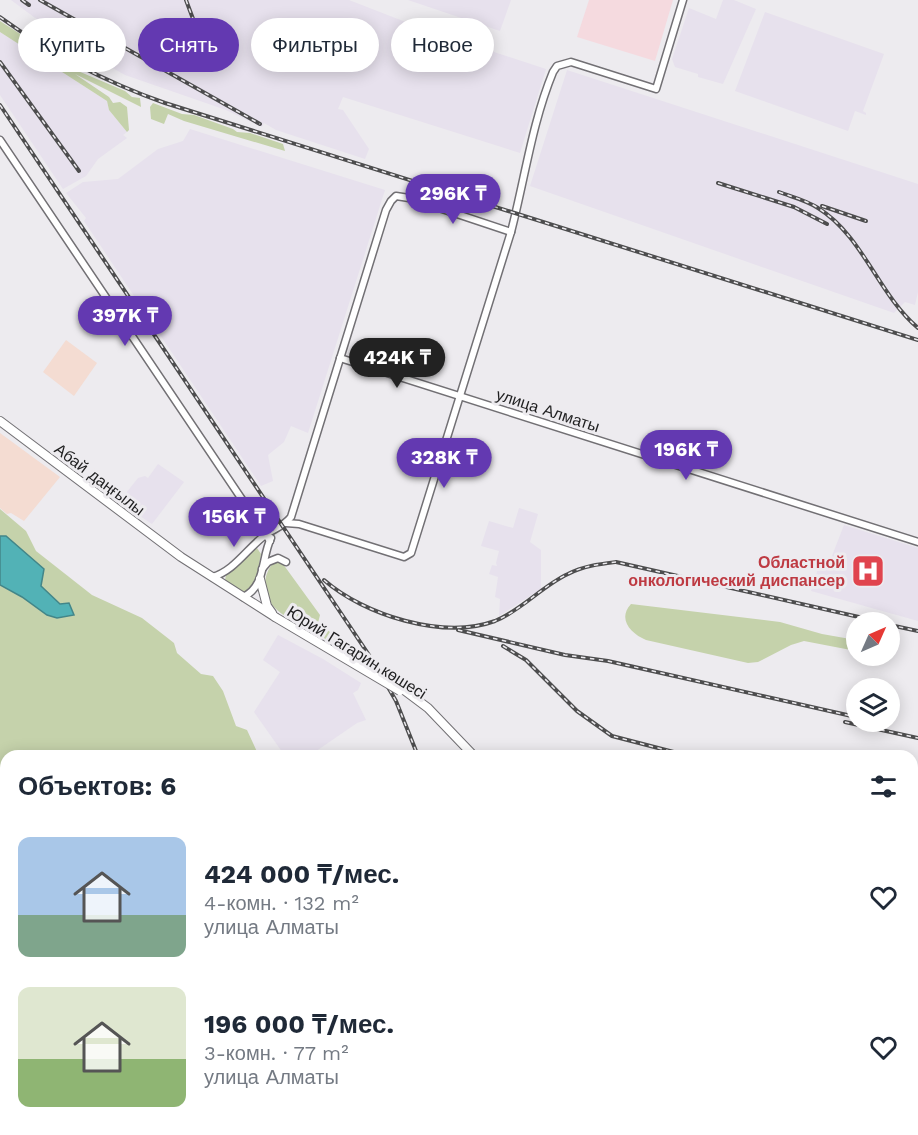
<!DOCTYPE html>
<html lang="ru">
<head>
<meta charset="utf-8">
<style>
	:root { --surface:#fff; --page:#f6f6f7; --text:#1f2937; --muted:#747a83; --accent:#6339b1 }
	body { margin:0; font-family:"Work Sans",sans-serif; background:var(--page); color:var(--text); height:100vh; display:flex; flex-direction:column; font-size:22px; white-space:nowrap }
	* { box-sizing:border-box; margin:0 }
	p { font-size:20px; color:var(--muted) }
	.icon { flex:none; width:33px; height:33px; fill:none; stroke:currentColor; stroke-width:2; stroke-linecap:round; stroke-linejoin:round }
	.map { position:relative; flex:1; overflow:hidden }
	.drawer { position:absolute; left:0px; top:750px; width:918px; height:386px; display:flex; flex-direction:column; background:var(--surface); border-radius:18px 18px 0 0; box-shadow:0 3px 15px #0003 }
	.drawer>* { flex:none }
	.banner { position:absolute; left:18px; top:18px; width:600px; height:54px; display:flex; gap:12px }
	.needle { width:39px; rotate:45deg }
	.buttons { position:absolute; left:846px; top:612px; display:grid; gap:12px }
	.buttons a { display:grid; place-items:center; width:54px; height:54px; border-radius:50%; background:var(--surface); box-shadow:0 3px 15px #0003; font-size:30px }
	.price { position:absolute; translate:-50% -51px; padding:0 14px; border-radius:21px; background:var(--accent); color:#fff; font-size:20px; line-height:39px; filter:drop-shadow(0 2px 3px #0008) }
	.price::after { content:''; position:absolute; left:50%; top:36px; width:18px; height:14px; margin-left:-9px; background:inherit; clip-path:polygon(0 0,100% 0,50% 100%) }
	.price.current { background:#222; color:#fff }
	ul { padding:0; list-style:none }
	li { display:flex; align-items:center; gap:18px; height:150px; padding:0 18px }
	li span { display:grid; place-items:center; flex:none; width:168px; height:120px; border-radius:12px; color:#555 }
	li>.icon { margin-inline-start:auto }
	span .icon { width:72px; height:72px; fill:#fffc; stroke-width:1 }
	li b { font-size:26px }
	h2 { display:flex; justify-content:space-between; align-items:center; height:72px; padding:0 18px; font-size:26px }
	.pill { padding:0 21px; border-radius:27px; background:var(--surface); box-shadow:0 3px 15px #0003; font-size:21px; line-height:54px }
	.pill.current { background:var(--accent); color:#fff }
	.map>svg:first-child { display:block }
</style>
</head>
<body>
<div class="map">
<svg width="918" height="1135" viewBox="0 0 918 1135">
	<rect width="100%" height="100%" fill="#edebef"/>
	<polygon fill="#f5dadf" points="589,0 673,0 655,61 577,37"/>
	<g fill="#e7e1ed">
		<polygon points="11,0 349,0 421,28 546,69 520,153 343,97 338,109 343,110 369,149 365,159 276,130 264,123 262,127 226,110 125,75 70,44"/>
		<polygon points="408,0 511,0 500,31"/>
		<polygon points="723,0 734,0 756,9 723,84 698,77 698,74 675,67 672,59 689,8 716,19"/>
		<polygon points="765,12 884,54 863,111 866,113 866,115 855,111 848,131 735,91"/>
		<polygon points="0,32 107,101 109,110 127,132 123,135 127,138 98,159 86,176 63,189 0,95"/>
		<polygon points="567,70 918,184 918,292 915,305 905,302 894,313 530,186"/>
		<polygon points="190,129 385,190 308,433 291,426 284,442 268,455 273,481 261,486 84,221 86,218 66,193 83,182 118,179 158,149 183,141"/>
		<polygon points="158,464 184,482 152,524 119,502 138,478 145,476 148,478"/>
		<polygon points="519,508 538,514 530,542 541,550 541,589 499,616 500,599 495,597 498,577 489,574 492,565 497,566 496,563 499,551 481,546 489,521 513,528"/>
		<polygon points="844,525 918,548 918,621 811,591 821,559 830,561"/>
		<polygon points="278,635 323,659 361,683 358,690 353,693 366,720 357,723 309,756 285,756 254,712 280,672 263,660"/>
		<polygon points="912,1100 918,1104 918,1135 768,1135 768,1130 912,1130"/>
		<polygon points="268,1130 414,1130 414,1135 262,1135"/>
		<polygon points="524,1130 690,1130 700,1135 523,1135"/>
	</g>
	<g fill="#f4dcd2">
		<polygon points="66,340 97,363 74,396 43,372"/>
		<polygon points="0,433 60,477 24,521 11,513 7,514 0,508"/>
	</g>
	<g fill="#c5d2ab">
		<polygon points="0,21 78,71 125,91 132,97 140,98 141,107 75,74 109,97 113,103 120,102 127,107 129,130 127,132 109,110 107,101 0,32"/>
		<polygon points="153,103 182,114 194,115 233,129 237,132 250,133 283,144 285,151 184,121 168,114 164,124 151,119 150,107"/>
		<polygon points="0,509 26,531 36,551 92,595 142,618 174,643 177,653 201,674 213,676 223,691 236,726 247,730 259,756 6,756 6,1130 52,1130 51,1135 0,1135 0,585 22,597 47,615 60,605 40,586 6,536 0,536"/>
		<path d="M257,548l4,6c-3,12 -4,47 -25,35 -5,-3 -8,-4 -11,-9l1,-5z"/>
		<path d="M275,561l8,3 37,51 -2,8c14,12 41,26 49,40 -19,-11 -38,-22 -57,-33 -12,-7 -27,-13 -36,-23 -12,-14 -12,-33 1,-46z"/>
		<path d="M631,604l149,18 42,12 34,6v11l-52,-10 -13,4 -33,17 -10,1 -102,-23c-15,-6 -29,-21 -15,-36z"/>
		<polygon points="53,1130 251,1130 246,1135 52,1135"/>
	</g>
	<polygon fill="#52b2b6" stroke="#438689" stroke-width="1.5" points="0,536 6,536 44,569 41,586 60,604 69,603 74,615 57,618 47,615 22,597 0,585"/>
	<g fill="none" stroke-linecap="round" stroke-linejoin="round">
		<g stroke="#727074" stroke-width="9">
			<g id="minor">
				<polyline points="0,140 270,541"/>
				<polyline points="340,358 918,542"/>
				<path d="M286,523l13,1 105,33 7,-4 100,-321c14,-54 21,-109 42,-160l4,-6 14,-4 85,27 27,-89"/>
				<polyline points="262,569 268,562 278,558 286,562"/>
				<path d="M212,577c21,-5 35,-28 52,-41 9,-7 19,-9 27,-19l95,-307 5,-9 5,-5 13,2 102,34"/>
				<path d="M243,597c23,-10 18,-39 28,-59"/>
				<polyline points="764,1135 765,1130"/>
			</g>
		</g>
		<g stroke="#727074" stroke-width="10">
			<g id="major">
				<polyline points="0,421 181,557 275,617"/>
				<polyline points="260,579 267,606 272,613"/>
				<polyline points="396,684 428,708 474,756"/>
				<polyline points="912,1029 918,1031"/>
				<polyline points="912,1035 918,1037"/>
			</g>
		</g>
		<use href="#minor" stroke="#fff" stroke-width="6"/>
		<use href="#major" stroke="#fff" stroke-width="8"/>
		<g stroke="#4d4d4e" stroke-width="4">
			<g id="rail">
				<polyline points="22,0 29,5"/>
				<polyline points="40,0 260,124"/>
				<polyline points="186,0 205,51"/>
				<path d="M0,17c51,37 106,65 165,86l753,237"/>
				<polyline points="0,62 79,171"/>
				<polyline points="0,105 373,661 396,701 418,756"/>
				<polyline points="718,183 794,207 827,224"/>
				<path d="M779,192c13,5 27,8 39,16 45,28 60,86 100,120"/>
				<polyline points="822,206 866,221"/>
				<path d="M324,580c40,35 119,60 171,41 27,-11 47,-35 73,-47 15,-8 32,-10 48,-12l265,60"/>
				<polyline points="890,625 918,631"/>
				<polyline points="458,630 565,655 608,661 856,717"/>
				<polyline points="503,646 526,660 577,711 612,736 689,756"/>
				<polyline points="845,722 918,738"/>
				<polyline points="912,804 918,805"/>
				<polyline points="912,1095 918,1099"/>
				<polyline points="912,1123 918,1127"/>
				<polyline points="718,1130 721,1135"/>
				<polyline points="420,1135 420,1130"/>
				<polyline points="651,1135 651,1130"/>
			</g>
		</g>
		<use href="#rail" stroke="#edebef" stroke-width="1.5" stroke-dasharray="4.5" stroke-linecap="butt"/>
		<g stroke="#727074" stroke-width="10" stroke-linecap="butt">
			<polyline id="major-bridge" points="275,617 400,691"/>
		</g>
		<use href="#major-bridge" stroke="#fff" stroke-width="8"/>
	</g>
	<defs>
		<g id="hospital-square" transform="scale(1.725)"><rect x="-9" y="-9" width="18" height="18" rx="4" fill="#e0444e" stroke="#edebef"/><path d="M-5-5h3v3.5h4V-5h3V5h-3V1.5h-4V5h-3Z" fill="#fff"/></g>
	</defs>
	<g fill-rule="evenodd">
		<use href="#hospital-square" x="868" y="571"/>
	</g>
	<g text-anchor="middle" stroke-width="6" stroke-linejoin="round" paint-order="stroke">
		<g font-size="16" fill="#1f1f20" stroke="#edebef">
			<text transform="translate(548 410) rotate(18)" y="6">улица Алматы</text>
			<text transform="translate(100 479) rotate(37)" y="6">Абай даңғылы</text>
			<text transform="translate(357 652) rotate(32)" y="6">Юрий Гагарин көшесі</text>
		</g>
		<g font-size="16" font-weight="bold" fill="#be3a42" stroke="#edebef" text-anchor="end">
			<text x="845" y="568">Областной<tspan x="845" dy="18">онкологический диспансер</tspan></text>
		</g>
	</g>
</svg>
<div class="buttons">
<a><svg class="needle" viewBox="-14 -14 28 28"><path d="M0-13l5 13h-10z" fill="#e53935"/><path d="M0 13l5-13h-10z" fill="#747a83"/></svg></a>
<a><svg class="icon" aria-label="layers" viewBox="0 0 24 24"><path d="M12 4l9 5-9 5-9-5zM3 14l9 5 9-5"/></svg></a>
</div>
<b class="price" style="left:453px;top:225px">296K ₸</b>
<b class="price" style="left:125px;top:347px">397K ₸</b>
<b class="price current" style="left:397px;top:389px">424K ₸</b>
<b class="price" style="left:686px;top:481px">196K ₸</b>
<b class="price" style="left:444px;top:489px">328K ₸</b>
<b class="price" style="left:234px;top:548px">156K ₸</b>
<div class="banner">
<a class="pill">Купить</a>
<a class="pill current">Снять</a>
<a class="pill">Фильтры</a>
<a class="pill">Новое</a>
</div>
<section class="drawer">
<h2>Объектов: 6<svg class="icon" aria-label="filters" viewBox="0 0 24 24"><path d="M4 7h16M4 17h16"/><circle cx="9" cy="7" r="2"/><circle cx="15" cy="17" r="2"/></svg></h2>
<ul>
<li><span style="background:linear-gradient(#a9c7e8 65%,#7fa58c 0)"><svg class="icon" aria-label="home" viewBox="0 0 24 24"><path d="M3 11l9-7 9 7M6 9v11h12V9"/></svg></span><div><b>424 000 ₸/мес.</b><p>4-комн. · 132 m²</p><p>улица Алматы</p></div><svg class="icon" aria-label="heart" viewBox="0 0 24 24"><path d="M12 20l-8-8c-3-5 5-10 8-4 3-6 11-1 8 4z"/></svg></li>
<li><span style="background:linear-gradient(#dfe7d0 60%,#8fb573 0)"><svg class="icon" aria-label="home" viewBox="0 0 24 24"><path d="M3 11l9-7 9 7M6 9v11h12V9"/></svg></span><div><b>196 000 ₸/мес.</b><p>3-комн. · 77 m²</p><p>улица Алматы</p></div><svg class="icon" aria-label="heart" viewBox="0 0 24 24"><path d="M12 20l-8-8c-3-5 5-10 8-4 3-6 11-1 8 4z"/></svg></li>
</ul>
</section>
</div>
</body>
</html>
